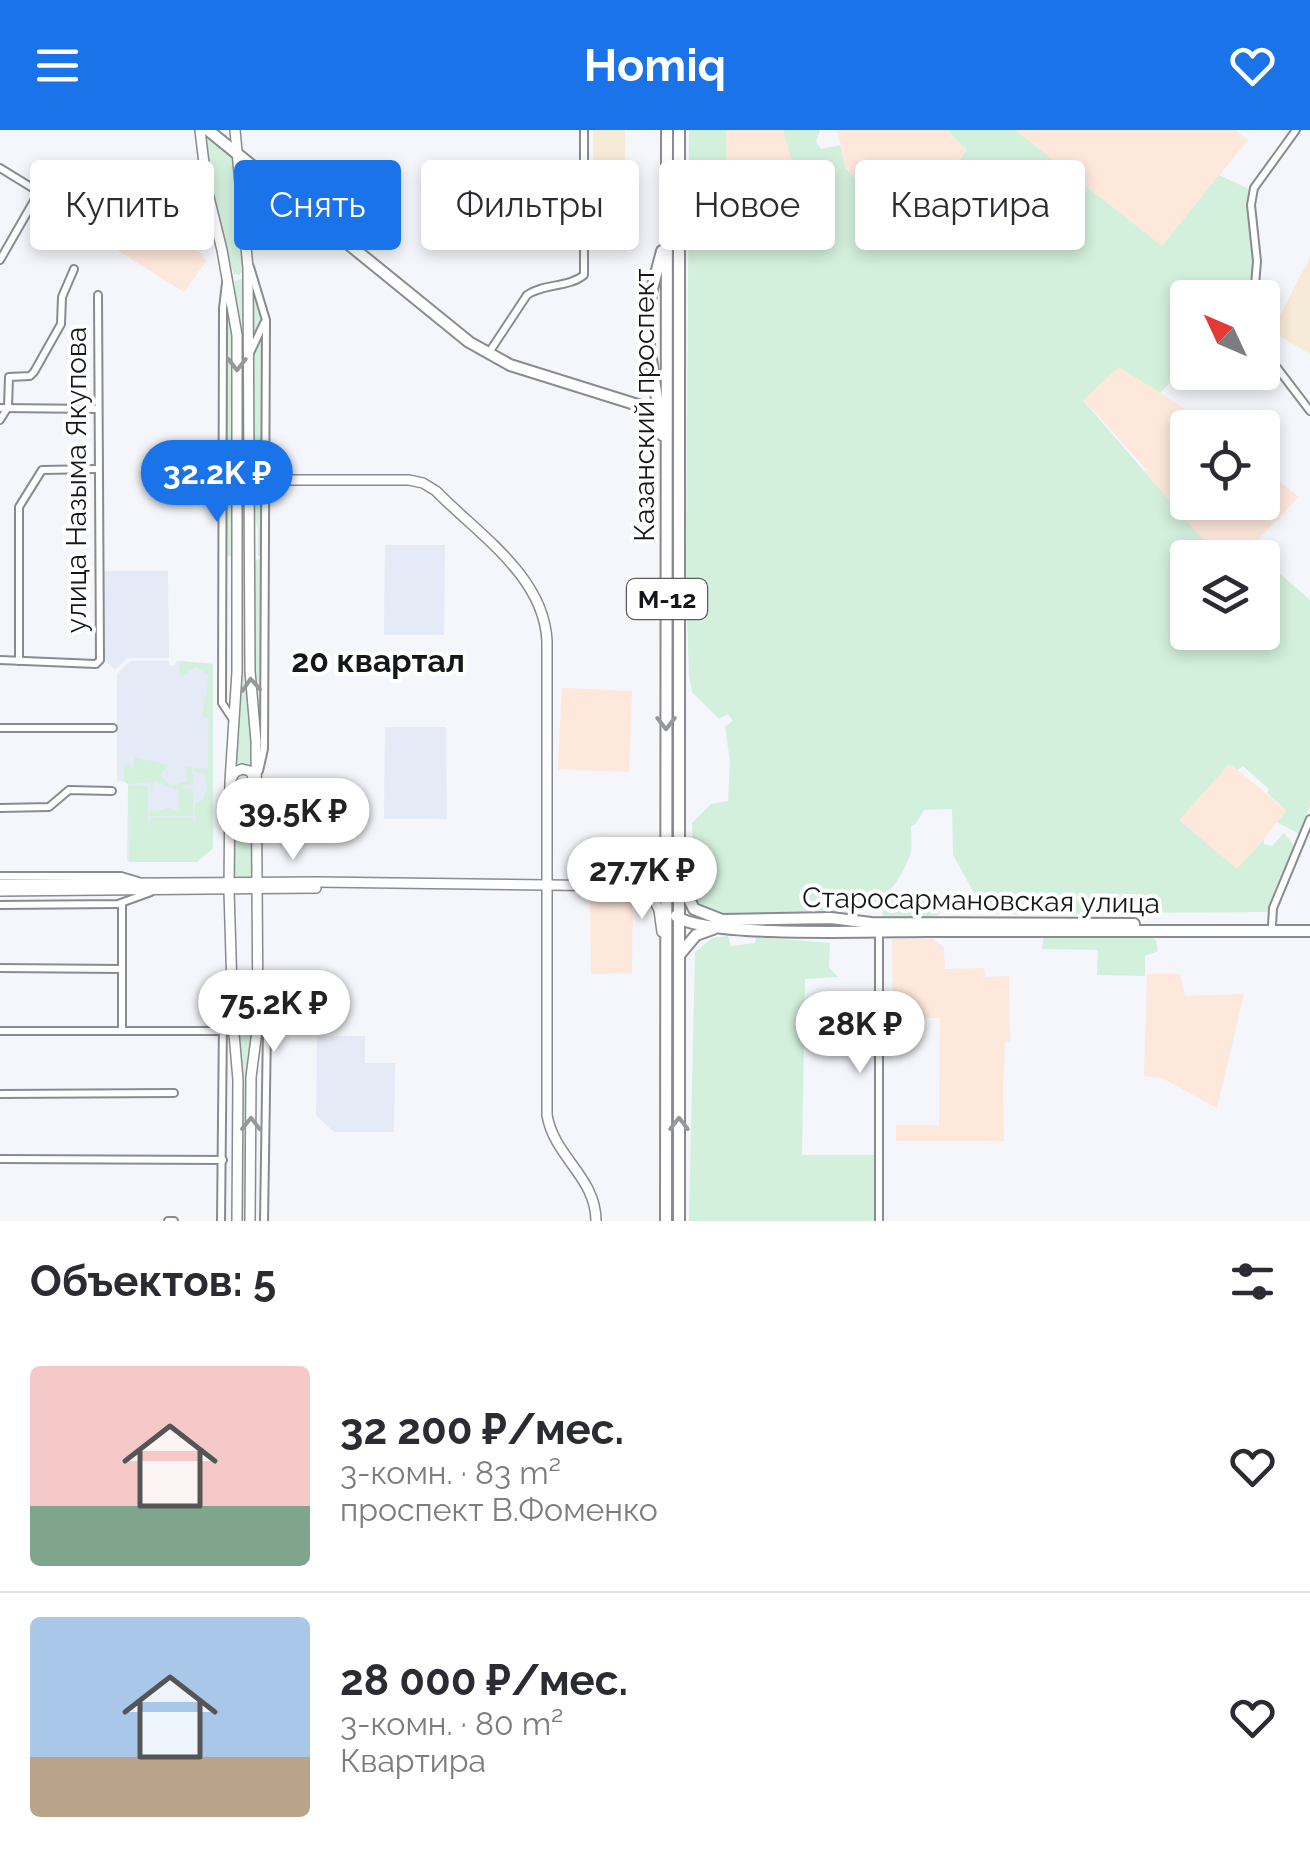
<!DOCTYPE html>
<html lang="ru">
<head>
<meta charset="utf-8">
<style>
	:root { --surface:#fff; --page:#f2f2f3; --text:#2b2b33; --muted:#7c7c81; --line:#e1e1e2; --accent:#1a73e8 }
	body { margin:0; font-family:Raleway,sans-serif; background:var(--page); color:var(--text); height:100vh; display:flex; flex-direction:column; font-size:38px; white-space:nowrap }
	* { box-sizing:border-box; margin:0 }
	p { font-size:32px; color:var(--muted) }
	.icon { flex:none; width:55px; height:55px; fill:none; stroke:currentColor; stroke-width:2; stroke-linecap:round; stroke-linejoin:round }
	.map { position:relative; height:1091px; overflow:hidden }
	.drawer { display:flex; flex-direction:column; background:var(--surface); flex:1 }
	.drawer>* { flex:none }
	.top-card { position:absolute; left:30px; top:30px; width:1250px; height:90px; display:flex; gap:20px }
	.needle { width:65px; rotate:314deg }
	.controls { position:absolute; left:1170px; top:150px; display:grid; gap:20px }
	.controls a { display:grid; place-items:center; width:110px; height:110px; border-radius:10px; background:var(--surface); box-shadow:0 5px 15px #0003; font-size:50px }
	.price { position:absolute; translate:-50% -85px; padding:0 22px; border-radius:35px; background:#fff; color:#222; font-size:32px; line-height:65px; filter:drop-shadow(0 2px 5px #0008) }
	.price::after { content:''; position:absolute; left:50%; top:60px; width:30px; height:22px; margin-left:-15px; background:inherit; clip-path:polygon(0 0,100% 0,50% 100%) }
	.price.selected { background:var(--accent); color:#fff }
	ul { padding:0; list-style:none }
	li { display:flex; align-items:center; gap:30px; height:250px; padding:0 30px }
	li+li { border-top:2px solid var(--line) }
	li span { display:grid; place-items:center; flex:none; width:280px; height:200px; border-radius:10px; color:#555 }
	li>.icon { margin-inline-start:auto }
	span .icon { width:120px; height:120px; fill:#fffc; stroke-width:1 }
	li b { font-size:42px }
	h2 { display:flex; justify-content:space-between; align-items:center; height:120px; padding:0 30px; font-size:42px }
	.chip { padding:0 35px; border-radius:10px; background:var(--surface); box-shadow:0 5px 15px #0003; font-size:35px; line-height:90px }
	.chip.selected { background:var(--accent); color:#fff }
	header { display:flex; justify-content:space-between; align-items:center; height:130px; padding:0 30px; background:var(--accent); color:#fff; font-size:45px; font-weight:700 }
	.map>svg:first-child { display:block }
</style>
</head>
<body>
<header><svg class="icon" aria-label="menu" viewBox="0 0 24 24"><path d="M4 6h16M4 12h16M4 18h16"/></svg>Homiq<svg class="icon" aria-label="heart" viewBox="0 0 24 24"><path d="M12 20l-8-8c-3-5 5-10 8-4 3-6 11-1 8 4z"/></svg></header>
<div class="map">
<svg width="1310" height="1091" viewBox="0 0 1310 1091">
	<rect width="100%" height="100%" fill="#f4f6fb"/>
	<g fill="#fee7db">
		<polygon points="726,0 783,0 810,95 727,98"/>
		<polygon points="837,0 947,0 967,19 906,99 846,38"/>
		<polygon points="1015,0 1235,0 1248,10 1162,116"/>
		<polygon points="125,73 198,120 206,131 184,162 101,110"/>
		<polygon points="1119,236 1212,297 1188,298 1188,372 1262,372 1263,338 1299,367 1241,427 1218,427 1144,344 1147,340 1083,269"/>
		<polygon points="562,558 632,561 629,642 558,639"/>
		<polygon points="1229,633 1287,681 1237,740 1178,690"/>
		<polygon points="590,769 633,769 632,843 591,844"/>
		<polygon points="892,809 933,809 944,818 945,839 984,838 985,847 1009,846 1010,911 1005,912 1003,958 1004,1011 896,1011 896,995 939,995 940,888 893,888"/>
		<polygon points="1147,844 1180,844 1185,866 1244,864 1217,978 1162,948 1144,946"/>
	</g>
	<g fill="#f6ebd6">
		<rect x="593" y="0" width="32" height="55"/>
		<polygon points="1310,127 1310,224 1272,201"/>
	</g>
	<g fill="#e4eaf6">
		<polygon points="385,415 445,415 444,505 384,505"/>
		<polygon points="104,441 168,441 169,528 127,528 115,540 104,529"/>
		<polygon points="130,531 169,531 169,535 174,536 177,531 213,534 213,718 197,732 127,731 128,652 117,651 117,544"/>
		<polygon points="385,597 446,597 447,689 384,689"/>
		<polygon points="317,906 365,906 365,933 395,933 394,1002 334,1002 316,985"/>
	</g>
	<g fill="#d3f0dc">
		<path d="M689,0h37l2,98 82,-3 -27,-95h37l-4,12 5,7 19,-4 6,24 60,59 61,-78 -20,-20h68l147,116 57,-71 32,15 -3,26 6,46 -3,35 -63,1 -1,68 -27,27 -41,-26 -36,33 135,157 -30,1v74h74l1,-73 47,41v206l-11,28 -22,-12 10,-11 -20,-18 2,-4 -26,-23 -5,4 -9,-6 -50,56 58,49 27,-30v5l8,2 12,-13 11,14 -27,65 -275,2 -13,-10 -27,-49 -1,-46 -28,1 -9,15 -4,1c0,10 2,23 -2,32 -10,24 -29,52 -55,55l-139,2 -16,-11 -4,-10 -3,-71 19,-19 17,-3 2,-39 -5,-36 8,-5 -5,-7 -9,5 -27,-27 -3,-16 -3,-85z"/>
		<polygon points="205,3 235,27 245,139 239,145 234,144 231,137 212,56"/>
		<polygon points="246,148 247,555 253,623 251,640 235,640 240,545 241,219 234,151"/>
		<polygon points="252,156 262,195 262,426 258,426 258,399 253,382"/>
		<polygon points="226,167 232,201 234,411 231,426 224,427"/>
		<polygon points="262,429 263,616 261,625 253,534 252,440 256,430"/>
		<polygon points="180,531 213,534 213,718 197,732 129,732 128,656 148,656 148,671 145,672 148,673 148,698 150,688 194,688 195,697 195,673 203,670 207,657 205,644 195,642 194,638 208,639 209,588 202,586 209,546 196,536 182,546 179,541"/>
		<polygon points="135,627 168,635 160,645 171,656 188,651 185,636 192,637 193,654 183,655 184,659 193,659 193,686 149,686 150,679 156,682 170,677 179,682 178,660 154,651 149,672 152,652 128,654 124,651 124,635 128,633 133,641"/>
		<polygon points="242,645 250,650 253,751 234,751 234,650"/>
		<polygon points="627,707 650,717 655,722 653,739 638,750 616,750 617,721 626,720 623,715"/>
		<polygon points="894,767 939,768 940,784 935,788 884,789 882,783"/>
		<polygon points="1145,803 1156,810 1158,821 1145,826 1145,846 1097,845 1098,820 1042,819 1044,805"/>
		<polygon points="728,806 731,816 755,813 756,807 830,813 829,837 838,847 805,849 802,1025 875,1025 874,1091 689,1091 695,822 712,808"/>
		<polygon points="238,878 246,881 254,878 248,1091 241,1091 241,946 236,896"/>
	</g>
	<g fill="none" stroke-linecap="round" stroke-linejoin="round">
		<g stroke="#898b90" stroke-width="10">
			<g id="street">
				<polyline points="0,38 39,62 0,130"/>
				<polyline points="250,137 266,190 264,619 259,641"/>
				<polyline points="226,153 223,178 222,573 234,591"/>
				<polyline points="1254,168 1257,131 1251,75 1254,58 1296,0"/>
				<polyline points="1262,218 1310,281"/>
				<polyline points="250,223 264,193"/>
				<path d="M488,224l39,-59c17,-12 41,-7 57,-20v-145"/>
				<polyline points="0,278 98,279"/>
				<polyline points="0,290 8,277 9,247 30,246 34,242 61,194 62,167 74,139"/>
				<polyline points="0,530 96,534 100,530 98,165"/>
				<polyline points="19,531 19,377 42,340 98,339"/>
				<polyline points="0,598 113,598"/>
				<polyline points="0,678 49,677 69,660 112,661"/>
				<polyline points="0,746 121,746 138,751"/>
				<polyline points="122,774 122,901"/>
				<polyline points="0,775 118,774 151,762"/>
				<polyline points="1272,795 1273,778 1310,689"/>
				<polyline points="0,838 122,839"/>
				<polyline points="261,878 267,898 264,1091"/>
				<polyline points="0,901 223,901"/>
				<polyline points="0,964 174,963"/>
				<polyline points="0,1029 223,1030"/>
				<polyline points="168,1091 174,1091"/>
				<polyline points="221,1091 223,890 230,864"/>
				<polyline points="879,1091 879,802"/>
			</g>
		</g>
		<g stroke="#898b90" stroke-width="12">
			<g id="secondary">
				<polyline points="200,0 207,59 222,120 237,205 237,542 230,652 229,760 233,892 238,950 237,1091"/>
				<polyline points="235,0 248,138 250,541 256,611 258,893 251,947 250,1091"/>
				<polyline points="241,65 253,53 272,52"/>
				<path d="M267,350h142l14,3 13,8c42,43 108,85 111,150v474c7,42 49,62 49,106"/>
				<polyline points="231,649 235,642 242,639 250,641 255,650"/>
				<polyline points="0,754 316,752 626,756 652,766 659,780 662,802"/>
				<polyline points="629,755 653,744 666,720"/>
				<polyline points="0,761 316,758"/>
				<polyline points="233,860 245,876 254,874 257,865"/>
			</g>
		</g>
		<g stroke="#898b90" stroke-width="14">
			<g id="primary">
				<polyline points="208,0 469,212 510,235 641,276 656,292 662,305"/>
				<polyline points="661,296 647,202 651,163 662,121"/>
				<polyline points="683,757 694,779 722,790 831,788 871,793 1134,794"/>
				<path d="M676,786c27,22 206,15 250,15 128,0 256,0 384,0"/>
				<polyline points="680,824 696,805 713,799"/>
				<polyline points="666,1091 667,0"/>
				<polyline points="679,1091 679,0"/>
			</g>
		</g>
		<use href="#street" stroke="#fff" stroke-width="6"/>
		<use href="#secondary" stroke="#fff" stroke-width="9"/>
		<use href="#primary" stroke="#fff" stroke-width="10"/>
	</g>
	<defs><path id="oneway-chevron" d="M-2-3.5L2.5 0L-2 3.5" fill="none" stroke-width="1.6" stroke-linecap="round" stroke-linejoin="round" transform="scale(2.5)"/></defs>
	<g stroke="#969797">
		<use href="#oneway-chevron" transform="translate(237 234) rotate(90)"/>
		<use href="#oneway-chevron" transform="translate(251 555) rotate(-94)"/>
		<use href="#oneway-chevron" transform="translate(666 593) rotate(90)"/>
		<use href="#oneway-chevron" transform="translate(251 994) rotate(-89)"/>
		<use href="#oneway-chevron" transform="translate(679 994) rotate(-90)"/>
	</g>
	<g text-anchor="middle" stroke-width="8" stroke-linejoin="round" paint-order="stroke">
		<rect fill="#fff" stroke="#5c5d5d" stroke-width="2.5" x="627" y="449" width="80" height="40" rx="8"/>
		<g font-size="25" font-weight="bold" fill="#161718">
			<text x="667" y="478">М-12</text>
		</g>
		<g font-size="28" fill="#161718" stroke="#fff">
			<text transform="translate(644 275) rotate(-90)" y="10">Казанский проспект</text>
			<text transform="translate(76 350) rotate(-90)" y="10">улица Назыма Якупова</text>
			<text transform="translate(981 770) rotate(1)" y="10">Старосармановская улица</text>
		</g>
		<g font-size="32" font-weight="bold" fill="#161718" stroke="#fff">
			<text x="378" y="542">20 квартал</text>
		</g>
	</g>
</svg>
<div class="controls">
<a><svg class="needle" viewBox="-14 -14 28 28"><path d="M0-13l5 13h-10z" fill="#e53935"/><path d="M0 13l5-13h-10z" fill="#7c7c81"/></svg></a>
<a><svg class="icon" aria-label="locate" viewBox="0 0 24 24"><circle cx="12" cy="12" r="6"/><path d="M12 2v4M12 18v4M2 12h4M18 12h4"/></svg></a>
<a><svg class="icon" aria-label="layers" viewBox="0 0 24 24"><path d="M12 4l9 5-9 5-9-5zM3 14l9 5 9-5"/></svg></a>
</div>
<b class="price selected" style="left:217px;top:395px">32.2K ₽</b>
<b class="price" style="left:293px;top:733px">39.5K ₽</b>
<b class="price" style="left:642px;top:792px">27.7K ₽</b>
<b class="price" style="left:274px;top:925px">75.2K ₽</b>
<b class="price" style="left:860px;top:946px">28K ₽</b>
<div class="top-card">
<a class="chip">Купить</a>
<a class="chip selected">Снять</a>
<a class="chip">Фильтры</a>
<a class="chip">Новое</a>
<a class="chip">Квартира</a>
</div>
</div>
<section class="drawer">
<h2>Объектов: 5<svg class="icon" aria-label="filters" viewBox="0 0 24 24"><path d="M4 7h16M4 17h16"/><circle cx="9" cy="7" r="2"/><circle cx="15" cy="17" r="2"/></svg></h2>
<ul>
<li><span style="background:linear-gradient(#f6c9c9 70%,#7fa58c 0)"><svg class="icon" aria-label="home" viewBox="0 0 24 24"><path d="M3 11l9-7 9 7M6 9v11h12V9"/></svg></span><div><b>32 200 ₽/мес.</b><p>3-комн. · 83 m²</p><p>проспект В.Фоменко</p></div><svg class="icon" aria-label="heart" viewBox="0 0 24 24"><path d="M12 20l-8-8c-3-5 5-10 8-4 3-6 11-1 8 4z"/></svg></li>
<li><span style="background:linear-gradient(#a9c7e8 70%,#b9a48a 0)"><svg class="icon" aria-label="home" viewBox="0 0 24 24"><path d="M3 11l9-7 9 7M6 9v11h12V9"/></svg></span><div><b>28 000 ₽/мес.</b><p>3-комн. · 80 m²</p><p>Квартира</p></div><svg class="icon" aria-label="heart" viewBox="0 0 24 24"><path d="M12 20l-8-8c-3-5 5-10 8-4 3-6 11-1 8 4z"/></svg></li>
</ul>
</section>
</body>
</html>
